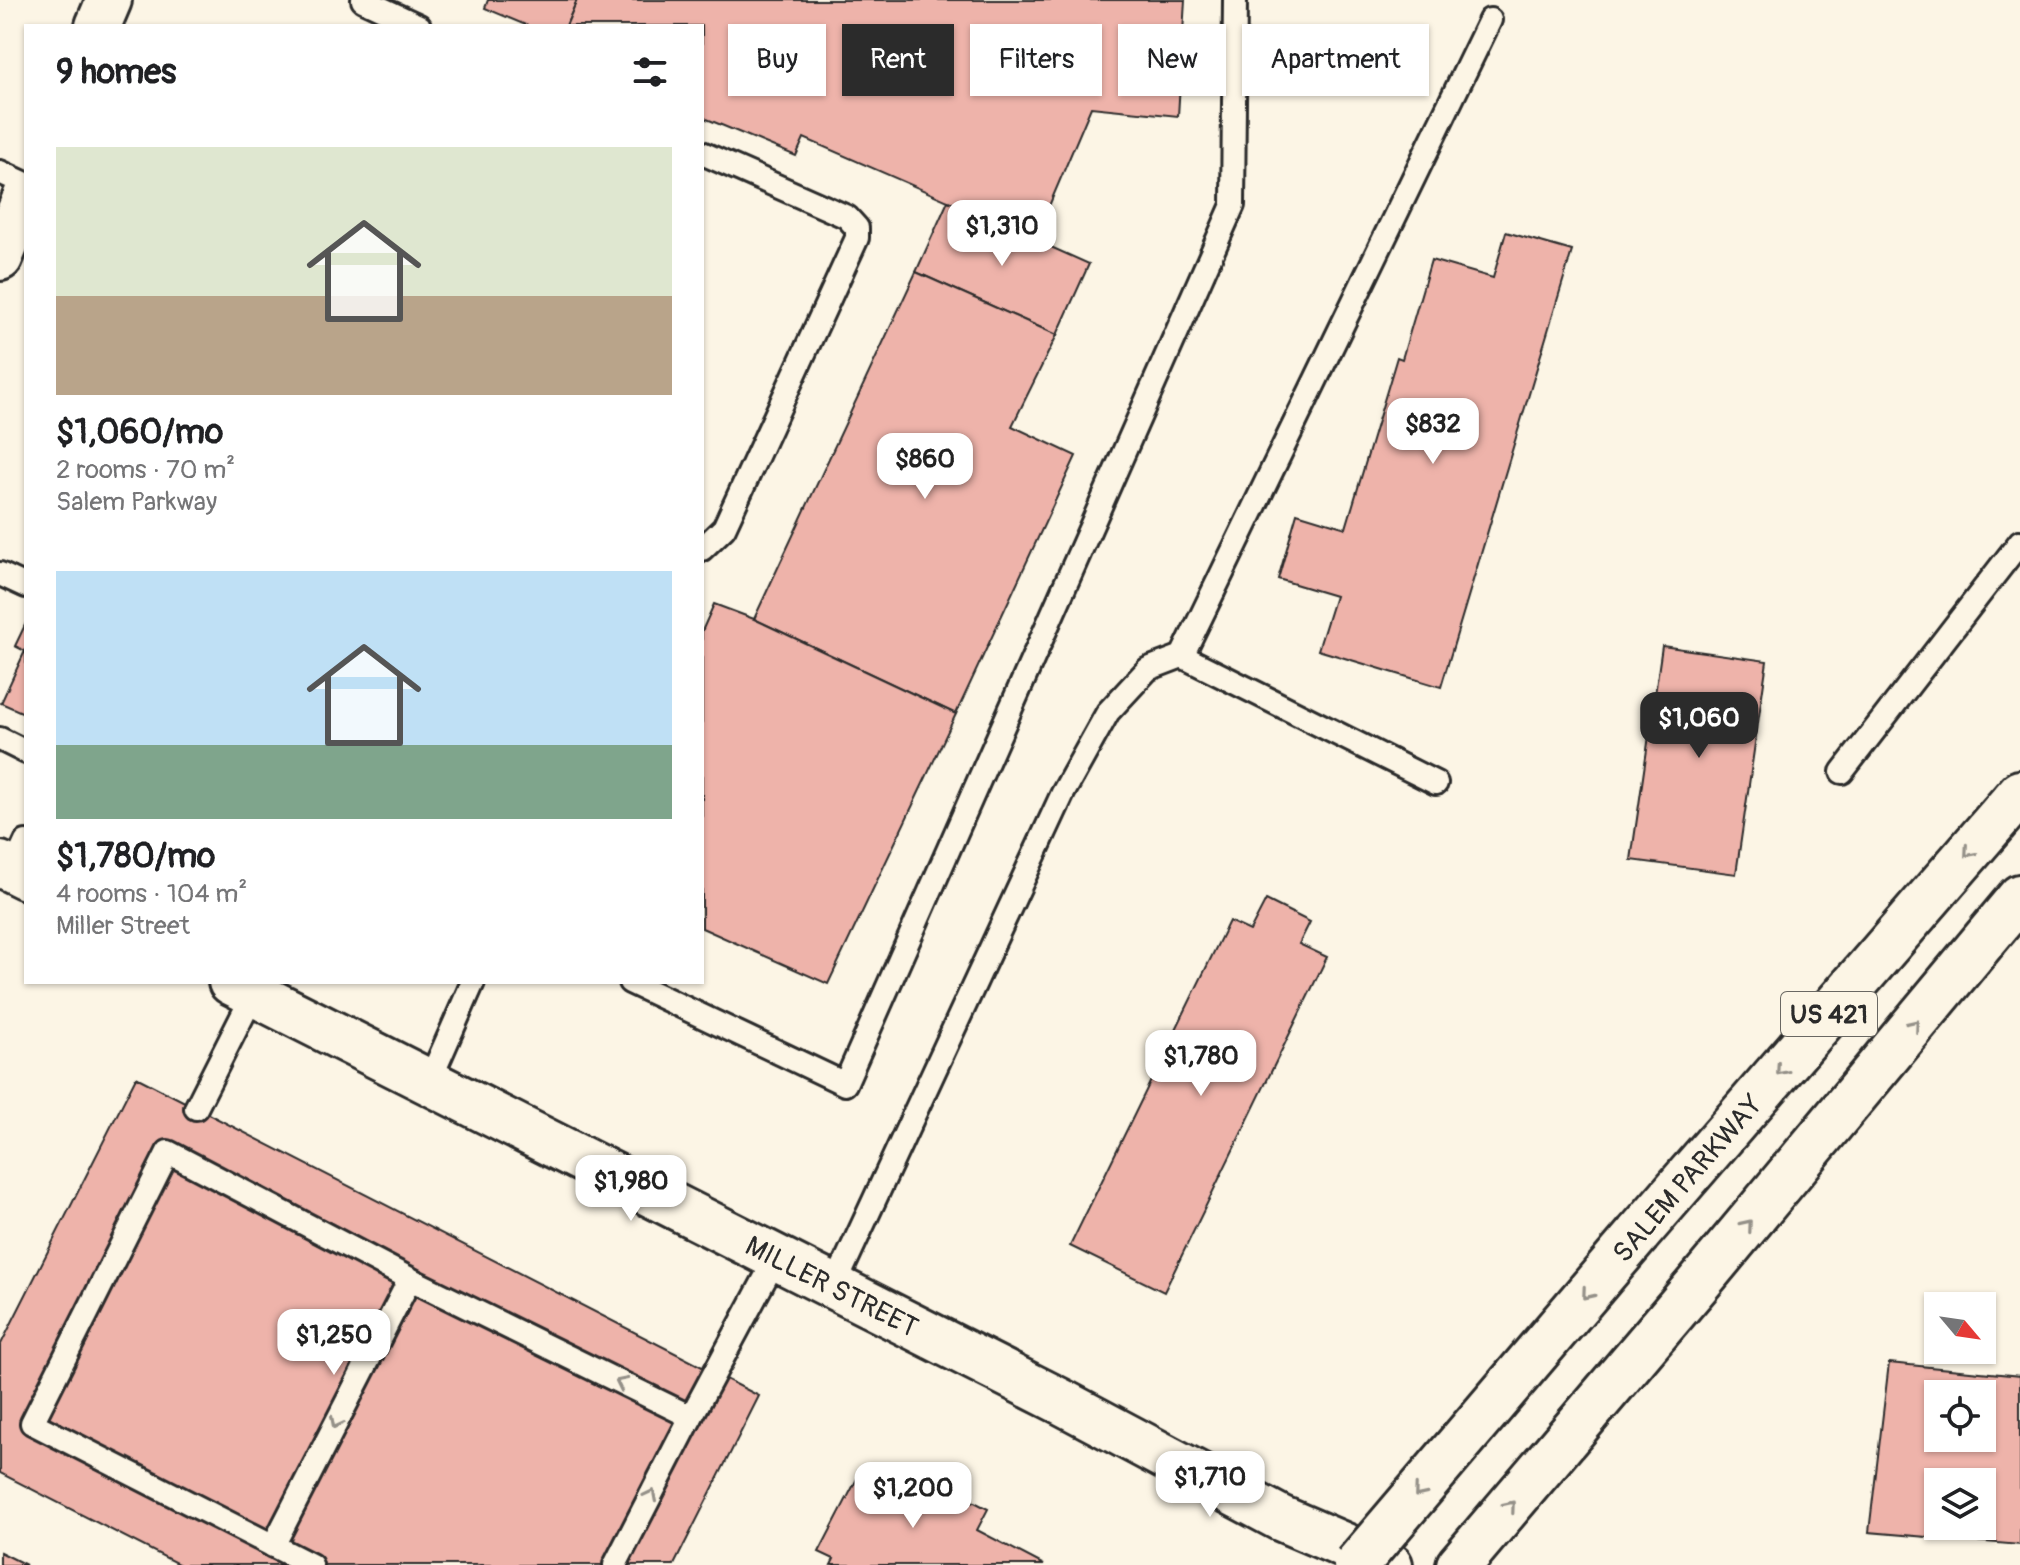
<!DOCTYPE html>
<html lang="en">
<head>
<meta charset="utf-8">
<style>
	:root { --surface:#fff; --page:#f2f2f2; --text:#202124; --muted:#757577; --accent:#2b2b2b }
	body { margin:0; font-family:Pangolin,sans-serif; background:var(--page); color:var(--text); height:100vh; display:flex; flex-direction:column; font-size:30px; white-space:nowrap }
	* { box-sizing:border-box; margin:0 }
	p { font-size:26px; color:var(--muted) }
	.icon { flex:none; width:44px; height:44px; fill:none; stroke:currentColor; stroke-width:2; stroke-linecap:round; stroke-linejoin:round }
	.map { position:relative; flex:1; overflow:hidden }
	.side { position:absolute; left:24px; top:24px; width:680px; height:960px; display:flex; flex-direction:column; background:var(--surface); border-radius:0px; box-shadow:0 2px 6px #0004 }
	.side>* { flex:none }
	.banner { position:absolute; left:728px; top:24px; width:760px; height:72px; display:flex; gap:16px }
	.needle { width:52px; rotate:119deg }
	.buttons { position:absolute; left:1924px; top:1292px; display:grid; gap:16px }
	.buttons a { display:grid; place-items:center; width:72px; height:72px; border-radius:0px; background:var(--surface); box-shadow:0 2px 6px #0004; font-size:40px }
	.price { position:absolute; translate:-50% -68px; padding:0 18px; border-radius:16px; background:#fff; color:#222; font-size:26px; line-height:52px; filter:drop-shadow(0 2px 4px #0008) }
	.price::after { content:''; position:absolute; left:50%; top:48px; width:24px; height:18px; margin-left:-12px; background:inherit; clip-path:polygon(0 0,100% 0,50% 100%) }
	.price.on { background:var(--accent); color:#fff }
	ul { padding:0; list-style:none }
	li { display:grid; align-content:center; gap:16px; height:424px; padding:0 32px }
	li span { display:grid; place-items:center; height:248px; border-radius:0px; color:#555 }
	li>.icon { margin-inline-start:auto }
	span .icon { width:144px; height:144px; fill:#fffc; stroke-width:1 }
	li b { font-size:34px }
	h2 { display:flex; justify-content:space-between; align-items:center; height:96px; padding:0 32px; font-size:34px }
	.pill { padding:0 28px; border-radius:0px; background:var(--surface); box-shadow:0 2px 6px #0004; font-size:28px; line-height:72px }
	.pill.on { background:var(--accent); color:#fff }
	.map>svg:first-child { display:block }
</style>
</head>
<body>
<div class="map">
<svg width="2020" height="1565" viewBox="0 0 2020 1565">
	<rect width="100%" height="100%" fill="#fcf5e5"/>
	<filter id="ink" filterUnits="userSpaceOnUse"><feTurbulence type="fractalNoise" baseFrequency=".0125" numOctaves="2"/><feDisplacementMap in="SourceGraphic" scale="16" xChannelSelector="R" yChannelSelector="G"/><feConvolveMatrix kernelMatrix="1 2 1 2 8 2 1 2 1" color-interpolation-filters="sRGB"/></filter>
	<g filter="url(#ink)">
		<g fill="#eeb3aa" stroke="#2b2b2b" stroke-width="2" fill-rule="evenodd">
			<polygon points="488,0 577,0 566,26 528,26 485,8"/>
			<polygon points="577,0 1185,0 1178,116 1091,107 1035,239 804,138 796,156 702,117 702,26 566,26"/>
			<polygon points="948,201 1089,264 1057,335 916,272"/>
			<polygon points="1506,232 1572,251 1441,687 1318,650 1335,596 1278,579 1297,513 1346,528 1397,357 1402,359 1431,260 1493,278"/>
			<polygon points="916,272 1057,335 1012,426 1076,456 956,714 754,619"/>
			<polygon points="714,604 754,619 956,714 828,984 702,928 702,631"/>
			<polygon points="26,623 26,714 1,703 25,651 15,646"/>
			<polygon points="1662,646 1767,661 1736,874 1631,860"/>
			<polygon points="1266,900 1310,922 1299,944 1327,957 1164,1292 1070,1246 1229,921 1250,931"/>
			<polygon points="136,1077 759,1396 674,1565 180,1565 0,1473 0,1346"/>
			<path d="M1889,1363l131,13v169l-151,-13zM1938,1394h44v44h-44zM1938,1482h44v44h-44z"/>
			<polygon points="861,1471 925,1504 936,1482 988,1509 977,1530 1044,1565 831,1565 834,1559 819,1552"/>
			<polygon points="0,1552 26,1565 0,1565"/>
		</g>
		<g fill="none" stroke-linecap="round" stroke-linejoin="round">
			<g stroke="#2b2b2b" stroke-width="28">
				<g id="lane">
					<polyline points="363,0 419,26"/>
					<polyline points="702,153 847,217 857,228 857,238 724,528 702,549"/>
					<polyline points="0,172 26,184"/>
					<polyline points="0,574 26,586"/>
					<polyline points="1182,656 1436,783"/>
					<polyline points="0,739 26,752"/>
					<polyline points="1842,772 2020,542"/>
					<polyline points="13,870 26,842"/>
					<polyline points="630,982 845,1084 1233,205 1235,0"/>
					<polyline points="429,1082 473,982"/>
					<polyline points="196,1108 254,993"/>
					<polyline points="834,1287 1063,793 1108,712 1148,669 1182,656 1490,20"/>
					<polyline points="273,1546 410,1279"/>
					<polyline points="311,1565 32,1423 168,1152 410,1279 691,1417"/>
					<polyline points="615,1565 691,1417 776,1258"/>
				</g>
			</g>
			<g stroke="#2b2b2b" stroke-width="50">
				<g id="secondary">
					<polyline points="98,26 109,0"/>
					<polyline points="0,258 26,196"/>
					<polyline points="0,864 26,877"/>
					<polyline points="231,982 1062,1402 1280,1518 1390,1565"/>
				</g>
			</g>
			<g stroke="#2b2b2b" stroke-width="50">
				<g id="highway">
					<polyline points="1638,1234 2020,793"/>
					<polyline points="1459,1565 1697,1285 2020,897"/>
				</g>
			</g>
			<use href="#lane" stroke="#fcf5e5" stroke-width="22"/>
			<use href="#secondary" stroke="#fcf5e5" stroke-width="44"/>
			<use href="#highway" stroke="#fcf5e5" stroke-width="44"/>
			<g stroke="#2b2b2b" stroke-width="50" stroke-linecap="butt">
				<polyline id="highway-bridge" points="1356,1565 1638,1234"/>
			</g>
			<use href="#highway-bridge" stroke="#fcf5e5" stroke-width="44"/>
		</g>
		<defs><path id="oneway-chevron" d="M-2-3.5L2.5 0L-2 3.5" fill="none" stroke-width="1.6" stroke-linecap="round" stroke-linejoin="round" transform="scale(2)"/></defs>
		<g stroke="#949088">
			<use href="#oneway-chevron" transform="translate(1969 852) rotate(131)"/>
			<use href="#oneway-chevron" transform="translate(1914 1025) rotate(-50)"/>
			<use href="#oneway-chevron" transform="translate(1781 1070) rotate(131)"/>
			<use href="#oneway-chevron" transform="translate(1747 1225) rotate(-50)"/>
			<use href="#oneway-chevron" transform="translate(1587 1294) rotate(130)"/>
			<use href="#oneway-chevron" transform="translate(621 1383) rotate(-154)"/>
			<use href="#oneway-chevron" transform="translate(336 1423) rotate(117)"/>
			<use href="#oneway-chevron" transform="translate(1419 1492) rotate(130)"/>
			<use href="#oneway-chevron" transform="translate(651 1495) rotate(-63)"/>
			<use href="#oneway-chevron" transform="translate(1510 1506) rotate(-50)"/>
		</g>
	</g>
	<g text-anchor="middle" stroke-width="8" stroke-linejoin="round" paint-order="stroke">
		<rect fill="#fcf5e5" stroke="#6a6863" stroke-width="2" x="1781" y="992" width="96" height="44" rx="6"/>
		<g font-size="26" font-weight="bold" fill="#2b2b2b">
			<text x="1829" y="1023">US 421</text>
		</g>
		<g font-size="28" fill="#2b2b2b" stroke="#fcf5e5">
			<text transform="translate(1687 1178) rotate(-49)" y="10">SALEM PARKWAY</text>
			<text transform="translate(832 1286) rotate(27)" y="10">MILLER STREET</text>
		</g>
	</g>
</svg>
<div class="buttons">
<a><svg class="needle" viewBox="-14 -14 28 28"><path d="M0-13l5 13h-10z" fill="#e53935"/><path d="M0 13l5-13h-10z" fill="#757577"/></svg></a>
<a><svg class="icon" aria-label="locate" viewBox="0 0 24 24"><circle cx="12" cy="12" r="6"/><path d="M12 2v4M12 18v4M2 12h4M18 12h4"/></svg></a>
<a><svg class="icon" aria-label="layers" viewBox="0 0 24 24"><path d="M12 4l9 5-9 5-9-5zM3 14l9 5 9-5"/></svg></a>
</div>
<b class="price" style="left:1002px;top:268px">$1,310</b>
<b class="price" style="left:1433px;top:466px">$832</b>
<b class="price" style="left:925px;top:501px">$860</b>
<b class="price on" style="left:1699px;top:760px">$1,060</b>
<b class="price" style="left:1201px;top:1098px">$1,780</b>
<b class="price" style="left:631px;top:1223px">$1,980</b>
<b class="price" style="left:334px;top:1377px">$1,250</b>
<b class="price" style="left:1210px;top:1519px">$1,710</b>
<b class="price" style="left:913px;top:1530px">$1,200</b>
<div class="banner">
<a class="pill">Buy</a>
<a class="pill on">Rent</a>
<a class="pill">Filters</a>
<a class="pill">New</a>
<a class="pill">Apartment</a>
</div>
<section class="side">
<h2>9 homes<svg class="icon" aria-label="filters" viewBox="0 0 24 24"><path d="M4 7h16M4 17h16"/><circle cx="9" cy="7" r="2"/><circle cx="15" cy="17" r="2"/></svg></h2>
<ul>
<li><span style="background:linear-gradient(#dfe7d0 60%,#b9a48a 0)"><svg class="icon" aria-label="home" viewBox="0 0 24 24"><path d="M3 11l9-7 9 7M6 9v11h12V9"/></svg></span><div><b>$1,060/mo</b><p>2 rooms · 70 m²</p><p>Salem Parkway</p></div></li>
<li><span style="background:linear-gradient(#bfe0f5 70%,#7fa58c 0)"><svg class="icon" aria-label="home" viewBox="0 0 24 24"><path d="M3 11l9-7 9 7M6 9v11h12V9"/></svg></span><div><b>$1,780/mo</b><p>4 rooms · 104 m²</p><p>Miller Street</p></div></li>
</ul>
</section>
</div>
</body>
</html>
